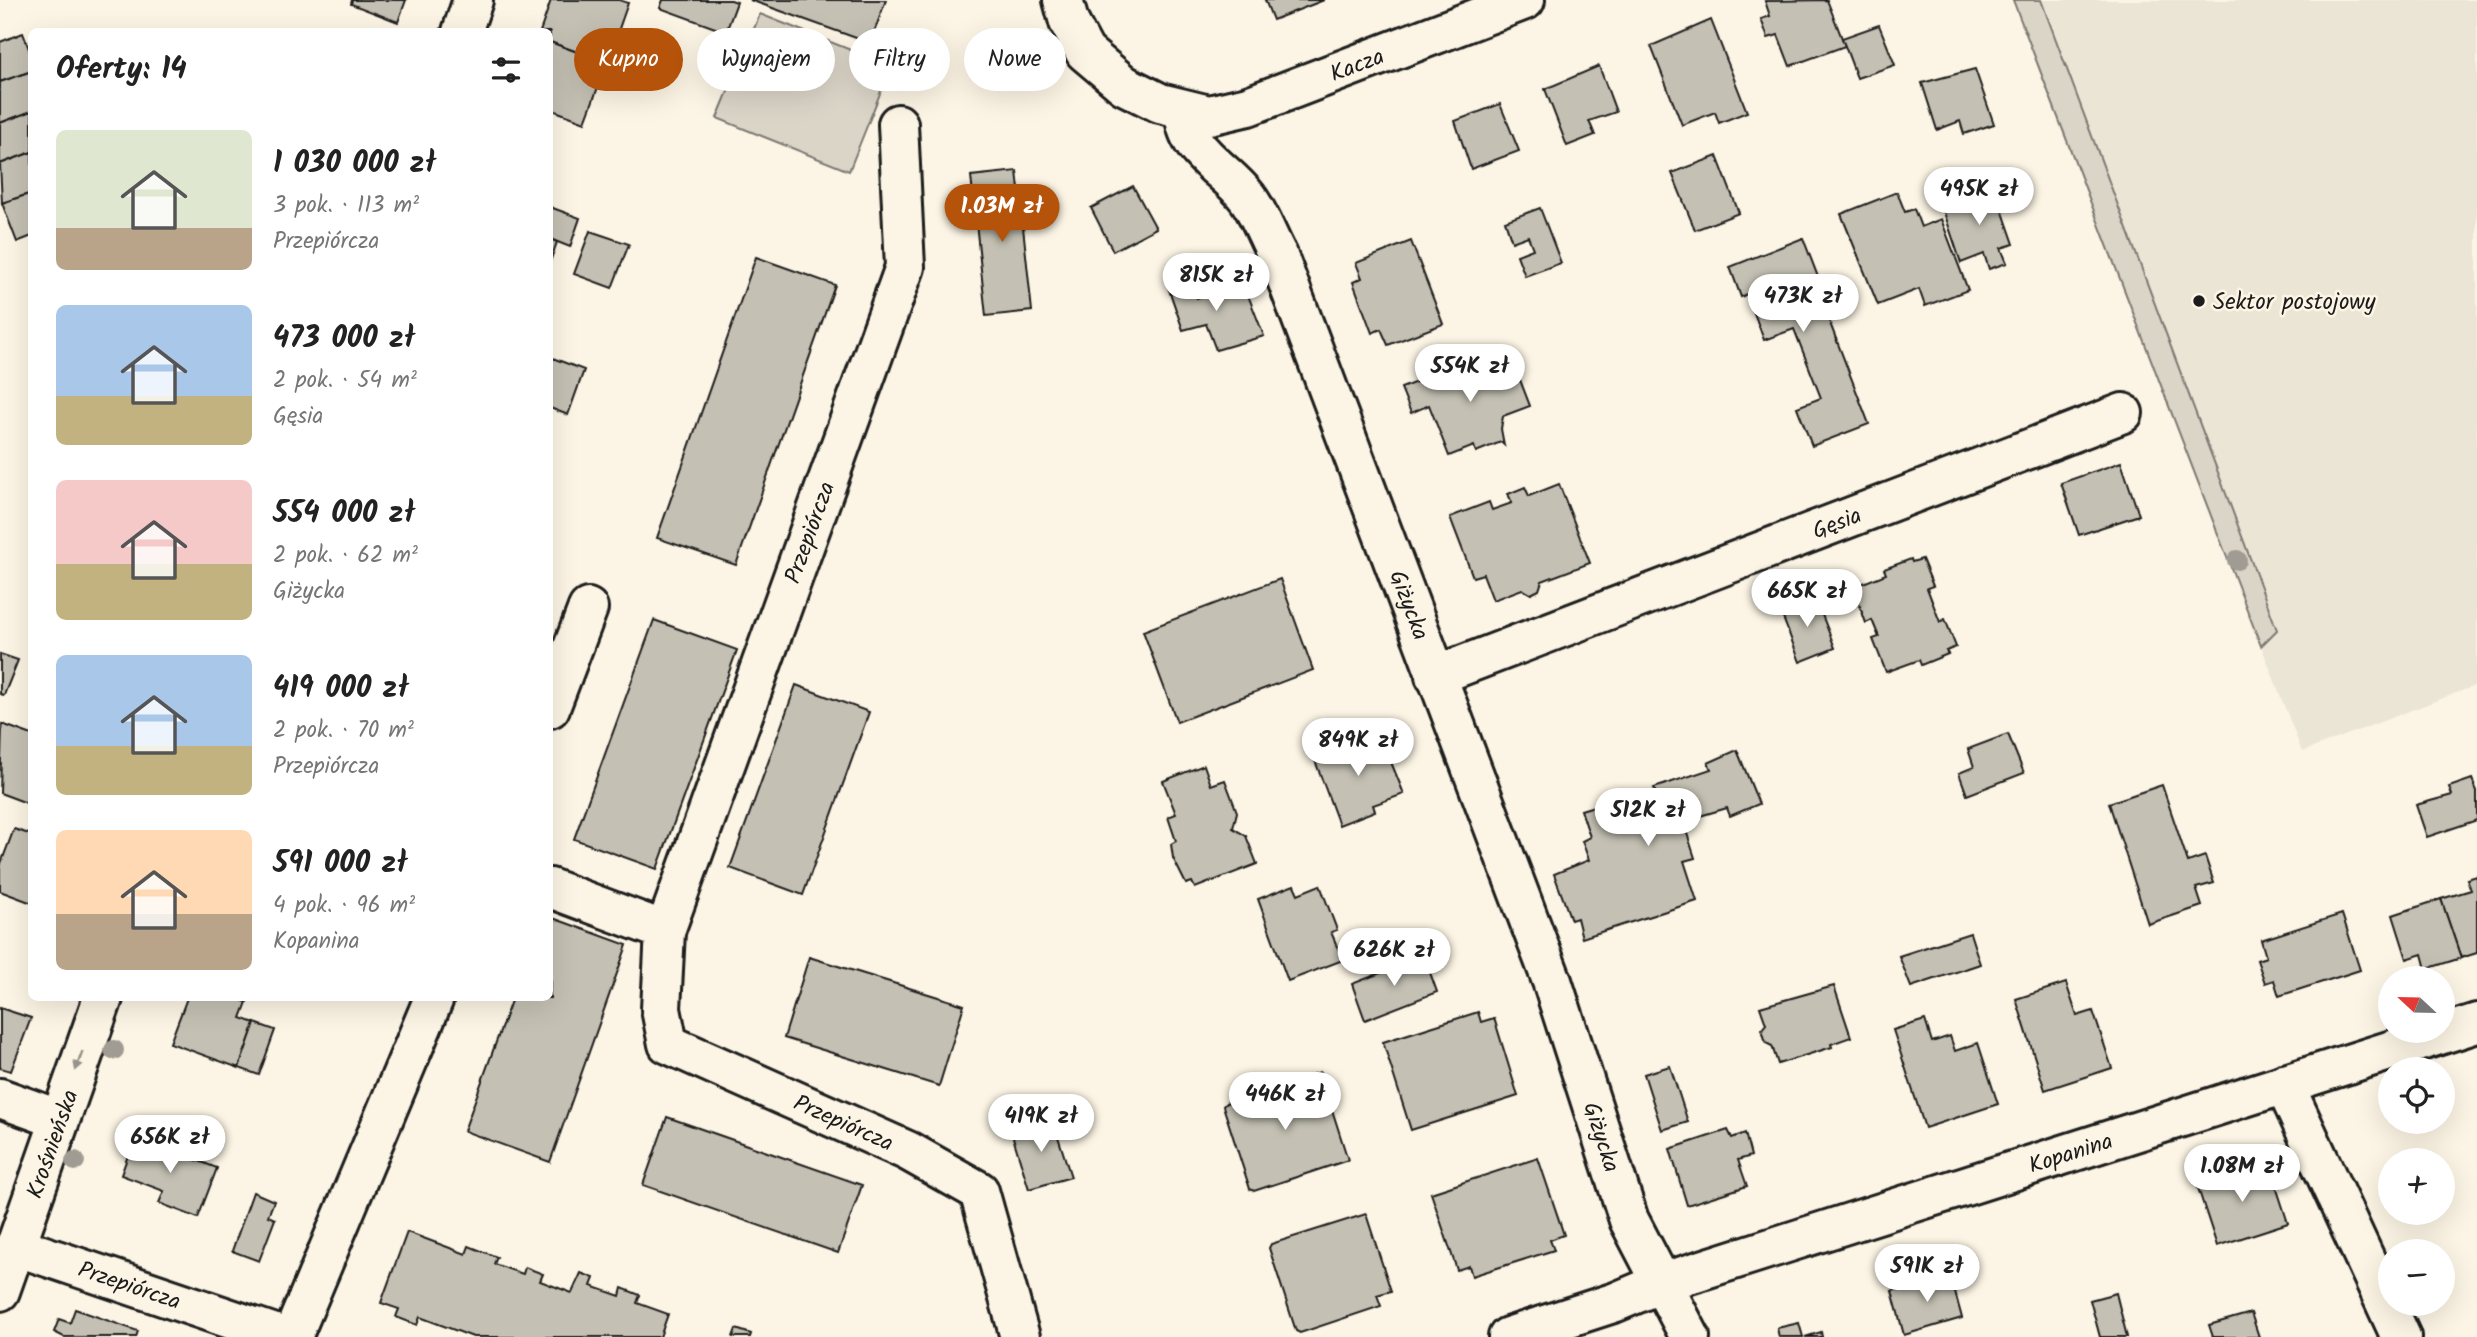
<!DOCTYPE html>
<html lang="pl">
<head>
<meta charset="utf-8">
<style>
	:root { --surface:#fff; --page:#f2f2f2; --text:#222; --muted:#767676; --accent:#b45309 }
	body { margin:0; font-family:Kalam,sans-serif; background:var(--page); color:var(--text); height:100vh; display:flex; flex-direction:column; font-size:26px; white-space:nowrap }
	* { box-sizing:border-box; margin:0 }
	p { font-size:23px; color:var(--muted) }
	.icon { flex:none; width:38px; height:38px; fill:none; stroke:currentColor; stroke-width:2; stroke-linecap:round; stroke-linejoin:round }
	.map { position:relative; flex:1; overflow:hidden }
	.panel { position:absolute; left:28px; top:28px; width:525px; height:973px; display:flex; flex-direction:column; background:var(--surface); border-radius:10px; box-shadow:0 7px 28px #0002 }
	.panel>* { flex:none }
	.guide { position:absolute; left:574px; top:28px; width:665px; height:63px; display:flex; gap:14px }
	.needle { width:46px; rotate:292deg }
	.buttons { position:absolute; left:2378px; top:966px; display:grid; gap:14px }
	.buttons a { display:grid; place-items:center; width:77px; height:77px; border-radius:50%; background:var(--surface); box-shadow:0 7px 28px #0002; font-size:35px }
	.price { position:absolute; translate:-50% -60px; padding:0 16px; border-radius:24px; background:#fff; color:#222; font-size:23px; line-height:46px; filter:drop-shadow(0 2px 4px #0008) }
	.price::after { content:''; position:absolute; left:50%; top:42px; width:21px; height:16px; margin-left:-10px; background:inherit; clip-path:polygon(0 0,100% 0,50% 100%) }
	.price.current { background:var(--accent); color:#fff }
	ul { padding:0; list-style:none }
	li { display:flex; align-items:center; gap:21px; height:175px; padding:0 28px }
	li span { display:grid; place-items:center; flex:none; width:196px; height:140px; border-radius:10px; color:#555 }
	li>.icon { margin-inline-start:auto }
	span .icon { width:84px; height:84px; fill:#fffc; stroke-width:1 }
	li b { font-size:30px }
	h2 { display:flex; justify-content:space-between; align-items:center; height:84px; padding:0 28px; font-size:30px }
	.chip { padding:0 24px; border-radius:32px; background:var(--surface); box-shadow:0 7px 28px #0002; font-size:24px; line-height:63px }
	.chip.current { background:var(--accent); color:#fff }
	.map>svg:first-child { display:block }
</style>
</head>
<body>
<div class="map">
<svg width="2477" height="1337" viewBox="0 0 2477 1337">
	<rect width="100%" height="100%" fill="#fcf5e5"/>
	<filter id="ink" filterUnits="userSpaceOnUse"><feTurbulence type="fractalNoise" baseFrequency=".0143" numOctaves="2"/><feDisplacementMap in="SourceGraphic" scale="14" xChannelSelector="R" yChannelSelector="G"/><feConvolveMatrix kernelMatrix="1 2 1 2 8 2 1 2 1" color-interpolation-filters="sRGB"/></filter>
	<g filter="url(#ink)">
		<polygon fill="#ebe5d6" points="2013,0 2477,0 2477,685 2302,752"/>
		<g fill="#dbd5c8" stroke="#7c7872" stroke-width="2">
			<polygon points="2013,0 2041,0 2277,630 2261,646"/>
			<polygon points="760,14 891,66 849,171 717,118"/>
		</g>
		<g fill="#c4c0b3" stroke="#1c1c1c" stroke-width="2">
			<polygon points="352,0 406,0 398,22 351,4"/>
			<polygon points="551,0 619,0 628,3 607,63 550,42 550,32 540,32"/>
			<polygon points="663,0 731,0 737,2 726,32 660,8"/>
			<polygon points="750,0 886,0 870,43"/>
			<polygon points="1265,0 1324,0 1273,20"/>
			<polygon points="1827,0 1845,46 1790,66 1778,35 1768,38 1761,19 1770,16 1765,1"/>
			<polygon points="1711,20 1747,112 1719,123 1715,112 1682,125 1651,46"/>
			<polygon points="1879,25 1895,65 1857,78 1842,38"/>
			<polygon points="23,33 32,57 32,71 0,82 0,42"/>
			<polygon points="550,42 607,63 585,122 550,109"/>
			<polygon points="1599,66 1616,112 1589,121 1595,135 1567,146 1545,89"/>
			<polygon points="1975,69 1994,124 1964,134 1960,121 1937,130 1922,83"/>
			<polygon points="32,71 32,111 0,123 0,82"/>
			<polygon points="1500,104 1519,151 1471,169 1455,121"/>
			<polygon points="32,111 32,152 0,164 0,123"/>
			<polygon points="32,152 32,193 2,203 0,164"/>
			<polygon points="1717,156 1739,213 1695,230 1672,173"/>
			<polygon points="1017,171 1032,311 986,316 971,176"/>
			<polygon points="1133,186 1156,228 1113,251 1091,208"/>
			<polygon points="1994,186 2014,244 2001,248 2007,263 1989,269 1984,254 1961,263 1942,206"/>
			<polygon points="1897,192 1905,212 1914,209 1921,227 1941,219 1968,290 1925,306 1919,289 1878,305 1841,214"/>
			<polygon points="32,193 32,236 17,242 2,203"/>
			<polygon points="550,207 580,218 570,247 550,239"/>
			<polygon points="1540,208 1561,263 1525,276 1517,255 1533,249 1528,236 1512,242 1505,221"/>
			<polygon points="590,231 629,244 612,288 574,274"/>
			<polygon points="1803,238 1828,303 1823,305 1869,424 1812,446 1797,407 1821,398 1794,329 1764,340 1747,294 1741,297 1730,267"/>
			<polygon points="550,239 557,242 550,262"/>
			<polygon points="1411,241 1443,324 1388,345 1381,329 1372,333 1353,282 1362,278 1356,263"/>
			<polygon points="756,257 835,285 736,565 657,538"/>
			<polygon points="1188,273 1197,298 1216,290 1219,297 1244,285 1264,336 1216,350 1206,324 1183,330 1166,281"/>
			<polygon points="550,357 584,370 568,415 550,408"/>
			<polygon points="1512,359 1530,406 1503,416 1501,429 1504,445 1501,442 1476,452 1474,446 1449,456 1429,405 1411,413 1401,388 1457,366 1462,379 1478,367 1487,369"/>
			<polygon points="2121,462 2139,515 2079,535 2061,483"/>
			<polygon points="1559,484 1590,563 1542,581 1539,590 1531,594 1522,589 1493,600 1483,574 1473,577 1450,517 1489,502 1492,510 1512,503 1508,494 1525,487 1529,496"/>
			<polygon points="1911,559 1912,562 1922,559 1933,586 1927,588 1940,622 1945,619 1956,647 1946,651 1948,654 1921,665 1919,660 1886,672 1873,639 1879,637 1872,620 1866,623 1853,587 1886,574 1884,569"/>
			<polygon points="1280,579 1313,670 1177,722 1143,631"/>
			<polygon points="1815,597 1835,648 1800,662 1780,610"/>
			<polygon points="654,620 737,650 657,869 574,839"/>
			<polygon points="0,654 18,660 4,695 0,694"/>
			<polygon points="796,685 869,712 803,895 730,868"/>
			<polygon points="2,724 32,735 32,805 0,793"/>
			<polygon points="2008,734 2024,773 1967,795 1959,773 1974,767 1968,749"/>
			<polygon points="1380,735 1404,794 1373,805 1375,811 1339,825 1313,755 1345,742 1347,748"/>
			<polygon points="1737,750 1759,804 1730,816 1727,808 1683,821 1695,858 1684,861 1697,901 1582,938 1577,918 1571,920 1554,874 1589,860 1582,841 1590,837 1581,810 1614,800 1615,806 1643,796 1652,800 1658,798 1654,788 1711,769 1708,763"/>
			<polygon points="1204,765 1211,785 1225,780 1237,812 1233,828 1246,836 1257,864 1195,888 1192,882 1186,884 1173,858 1171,844 1176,841 1168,817 1176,814 1163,781"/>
			<polygon points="2472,779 2477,791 2477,820 2427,837 2416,805 2452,795 2449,787"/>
			<polygon points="2162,785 2188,862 2205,856 2214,883 2196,888 2202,906 2148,924 2109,803"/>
			<polygon points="14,829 32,835 32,903 0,891 0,866"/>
			<polygon points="2477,876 2477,953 2461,958 2441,899 2471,890 2467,879"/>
			<polygon points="1294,885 1298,894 1320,885 1337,930 1331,932 1343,960 1288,981 1258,899"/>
			<polygon points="2441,899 2461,958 2426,969 2422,954 2407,959 2393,915"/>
			<polygon points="2342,914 2360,970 2279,996 2274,980 2265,983 2257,960 2266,957 2261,940"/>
			<polygon points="550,917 627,945 550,1162 464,1131 512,998 550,998"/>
			<polygon points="1970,933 1980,964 1911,987 1899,956"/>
			<polygon points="1424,956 1437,992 1365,1020 1352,984"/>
			<polygon points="809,957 964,1005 939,1086 784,1038"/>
			<polygon points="2066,983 2077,1016 2093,1011 2112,1068 2045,1090 2016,999"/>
			<polygon points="1834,986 1851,1037 1831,1044 1832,1047 1778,1064 1772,1046 1766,1043 1762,1029 1766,1024 1760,1007"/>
			<polygon points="187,998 235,998 247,1002 241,1018 255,1023 239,1068 170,1043"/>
			<polygon points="0,1008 31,1018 11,1071 0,1068"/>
			<polygon points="1478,1012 1481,1022 1494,1018 1518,1096 1411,1130 1383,1042"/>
			<polygon points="1925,1020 1932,1042 1950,1036 1955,1051 1978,1043 1998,1104 1925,1128 1893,1030"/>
			<polygon points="255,1023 275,1030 259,1075 239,1068"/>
			<polygon points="1670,1066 1688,1122 1662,1130 1644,1074"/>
			<polygon points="1320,1072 1348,1160 1254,1191 1250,1189 1223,1106 1226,1103"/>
			<polygon points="667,1117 862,1185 838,1253 643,1185"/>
			<polygon points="1052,1118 1071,1177 1029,1189 1011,1131"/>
			<polygon points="1728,1130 1732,1138 1745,1133 1751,1156 1738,1160 1747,1186 1687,1205 1670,1149"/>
			<polygon points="135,1136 217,1168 198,1218 159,1203 164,1191 121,1175"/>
			<polygon points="1538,1158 1564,1235 1550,1240 1554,1250 1472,1276 1469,1266 1457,1270 1431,1193"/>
			<polygon points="2230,1165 2233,1177 2269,1165 2288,1223 2217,1246 2198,1188 2217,1182 2214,1170"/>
			<polygon points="253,1192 274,1201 268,1216 275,1219 259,1261 232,1251"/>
			<polygon points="1366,1214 1391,1291 1377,1295 1381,1306 1300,1333 1296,1331 1269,1248 1271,1244"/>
			<polygon points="407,1232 466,1254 469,1246 497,1257 494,1264 523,1274 525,1267 543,1274 540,1281 572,1293 581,1273 594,1278 591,1286 620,1296 622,1288 640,1295 637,1303 668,1314 660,1337 473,1337 420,1317 417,1325 396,1317 399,1309 381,1303"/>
			<polygon points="1950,1274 1962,1318 1904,1335 1892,1291"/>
			<polygon points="2116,1293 2127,1337 2100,1337 2090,1300"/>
			<polygon points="75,1309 138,1331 136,1337 64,1337 54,1332 59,1319 70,1323"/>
			<polygon points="2251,1313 2259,1337 2213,1337 2209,1325"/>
			<polygon points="1799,1323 1803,1337 1779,1337 1777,1328"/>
			<polygon points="736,1329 751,1334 750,1337 733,1337"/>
			<polygon points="1821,1332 1822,1337 1805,1337"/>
		</g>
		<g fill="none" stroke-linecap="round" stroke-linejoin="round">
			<g stroke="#1c1c1c" stroke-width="44">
				<g id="minor">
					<polyline points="462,32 473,0"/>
					<path id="s1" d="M1185,110c-2,41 40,58 62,87 13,17 21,41 31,59l274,725 77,239 61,117"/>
					<path id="s2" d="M1435,676l688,-263"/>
					<polyline points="550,708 588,608"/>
					<path id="s3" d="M550,888l115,43 -4,78 7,35 240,107 71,40 41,146"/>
					<path id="s4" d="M665,931l240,-664 -7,-143"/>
					<polyline points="2284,1084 2401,1337"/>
					<polyline points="0,1098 58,1119"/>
					<path id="s5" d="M15,1246l269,91"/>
					<path id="s6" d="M0,1291l103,-293"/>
					<polyline points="292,1337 434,998"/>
					<path id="s7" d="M1508,1337l108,-35 45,-19 816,-260"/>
				</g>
			</g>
			<g stroke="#1c1c1c" stroke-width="44">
				<g id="tertiary">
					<path id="s8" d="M1063,0l6,22 16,30 39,33 36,18 49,12 39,-9 277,-106"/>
				</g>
			</g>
			<use href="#minor" stroke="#fcf5e5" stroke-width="38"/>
			<use href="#tertiary" stroke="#fcf5e5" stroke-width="38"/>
		</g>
		<g fill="#a09c93">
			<circle cx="2237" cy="560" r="10"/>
			<circle cx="114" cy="1050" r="10"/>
			<circle cx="75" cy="1161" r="10"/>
		</g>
		<defs><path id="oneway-solid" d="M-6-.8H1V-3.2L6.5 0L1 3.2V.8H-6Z" transform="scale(1.75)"/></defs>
		<use fill="#97938b" href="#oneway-solid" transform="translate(79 1061) rotate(110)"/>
	</g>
	<circle fill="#1c1c1c" stroke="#fcf5e5" stroke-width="2.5" cx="2199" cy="301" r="7"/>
	<g text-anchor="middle" stroke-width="5" stroke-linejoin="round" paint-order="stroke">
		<g font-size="23" fill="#1c1c1c" stroke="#fcf5e5">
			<text dy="8" stroke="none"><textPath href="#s8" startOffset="355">Kacza</textPath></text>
			<text dy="8" stroke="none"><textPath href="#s2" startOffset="430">Gęsia</textPath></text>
			<text dy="8" stroke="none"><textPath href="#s4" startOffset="424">Przepiórcza</textPath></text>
			<text dy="8" stroke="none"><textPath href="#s1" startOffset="550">Giżycka</textPath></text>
			<text dy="8" stroke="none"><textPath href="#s3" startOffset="429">Przepiórcza</textPath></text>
			<text dy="8" stroke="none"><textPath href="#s1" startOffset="1116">Giżycka</textPath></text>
			<text dy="8" stroke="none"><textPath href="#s6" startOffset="156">Krośnieńska</textPath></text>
			<text dy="8" stroke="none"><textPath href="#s7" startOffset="592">Kopanina</textPath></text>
			<text dy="8" stroke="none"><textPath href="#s5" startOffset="121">Przepiórcza</textPath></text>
		</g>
		<g font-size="23" fill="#1c1c1c" stroke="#fcf5e5" text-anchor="start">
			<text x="2213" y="309">Sektor postojowy</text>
		</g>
	</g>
</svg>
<div class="buttons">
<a><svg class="needle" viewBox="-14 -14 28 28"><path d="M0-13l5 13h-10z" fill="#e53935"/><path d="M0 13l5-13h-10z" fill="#767676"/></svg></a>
<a><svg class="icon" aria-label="locate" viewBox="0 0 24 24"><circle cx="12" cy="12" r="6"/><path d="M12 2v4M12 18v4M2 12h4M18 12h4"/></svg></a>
<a>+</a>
<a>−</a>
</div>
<b class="price" style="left:1979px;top:227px">495K zł</b>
<b class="price current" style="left:1002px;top:244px">1.03M zł</b>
<b class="price" style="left:1216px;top:313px">815K zł</b>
<b class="price" style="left:1803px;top:334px">473K zł</b>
<b class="price" style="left:1470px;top:404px">554K zł</b>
<b class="price" style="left:1807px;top:629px">665K zł</b>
<b class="price" style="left:1358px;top:778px">849K zł</b>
<b class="price" style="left:1648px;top:848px">512K zł</b>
<b class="price" style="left:1394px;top:988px">626K zł</b>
<b class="price" style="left:1285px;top:1132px">446K zł</b>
<b class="price" style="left:1041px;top:1154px">419K zł</b>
<b class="price" style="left:170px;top:1175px">656K zł</b>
<b class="price" style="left:2242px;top:1204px">1.08M zł</b>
<b class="price" style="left:1927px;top:1304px">591K zł</b>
<div class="guide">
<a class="chip current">Kupno</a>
<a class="chip">Wynajem</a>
<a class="chip">Filtry</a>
<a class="chip">Nowe</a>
</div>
<section class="panel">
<h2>Oferty: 14<svg class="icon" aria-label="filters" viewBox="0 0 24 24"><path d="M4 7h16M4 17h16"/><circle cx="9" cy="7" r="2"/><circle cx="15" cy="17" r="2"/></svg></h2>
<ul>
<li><span style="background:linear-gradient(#dfe7d0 70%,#b9a48a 0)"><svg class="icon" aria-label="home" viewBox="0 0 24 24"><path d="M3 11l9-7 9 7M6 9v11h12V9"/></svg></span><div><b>1 030 000 zł</b><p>3 pok. · 113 m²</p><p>Przepiórcza</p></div></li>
<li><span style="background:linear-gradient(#a9c7e8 65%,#c2b280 0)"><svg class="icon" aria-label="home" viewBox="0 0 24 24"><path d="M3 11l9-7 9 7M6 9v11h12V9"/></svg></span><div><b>473 000 zł</b><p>2 pok. · 54 m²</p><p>Gęsia</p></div></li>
<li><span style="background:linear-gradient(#f6c9c9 60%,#c2b280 0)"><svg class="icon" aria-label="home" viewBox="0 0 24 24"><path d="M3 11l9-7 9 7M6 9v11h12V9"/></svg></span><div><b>554 000 zł</b><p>2 pok. · 62 m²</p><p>Giżycka</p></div></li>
<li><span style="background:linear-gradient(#a9c7e8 65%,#c2b280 0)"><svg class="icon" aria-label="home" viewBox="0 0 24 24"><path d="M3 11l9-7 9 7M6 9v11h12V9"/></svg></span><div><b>419 000 zł</b><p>2 pok. · 70 m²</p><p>Przepiórcza</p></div></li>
<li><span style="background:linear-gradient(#ffd9b3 60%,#b9a48a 0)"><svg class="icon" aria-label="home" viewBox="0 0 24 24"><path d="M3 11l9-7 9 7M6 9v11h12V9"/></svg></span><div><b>591 000 zł</b><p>4 pok. · 96 m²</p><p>Kopanina</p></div></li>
</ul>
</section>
</div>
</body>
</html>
